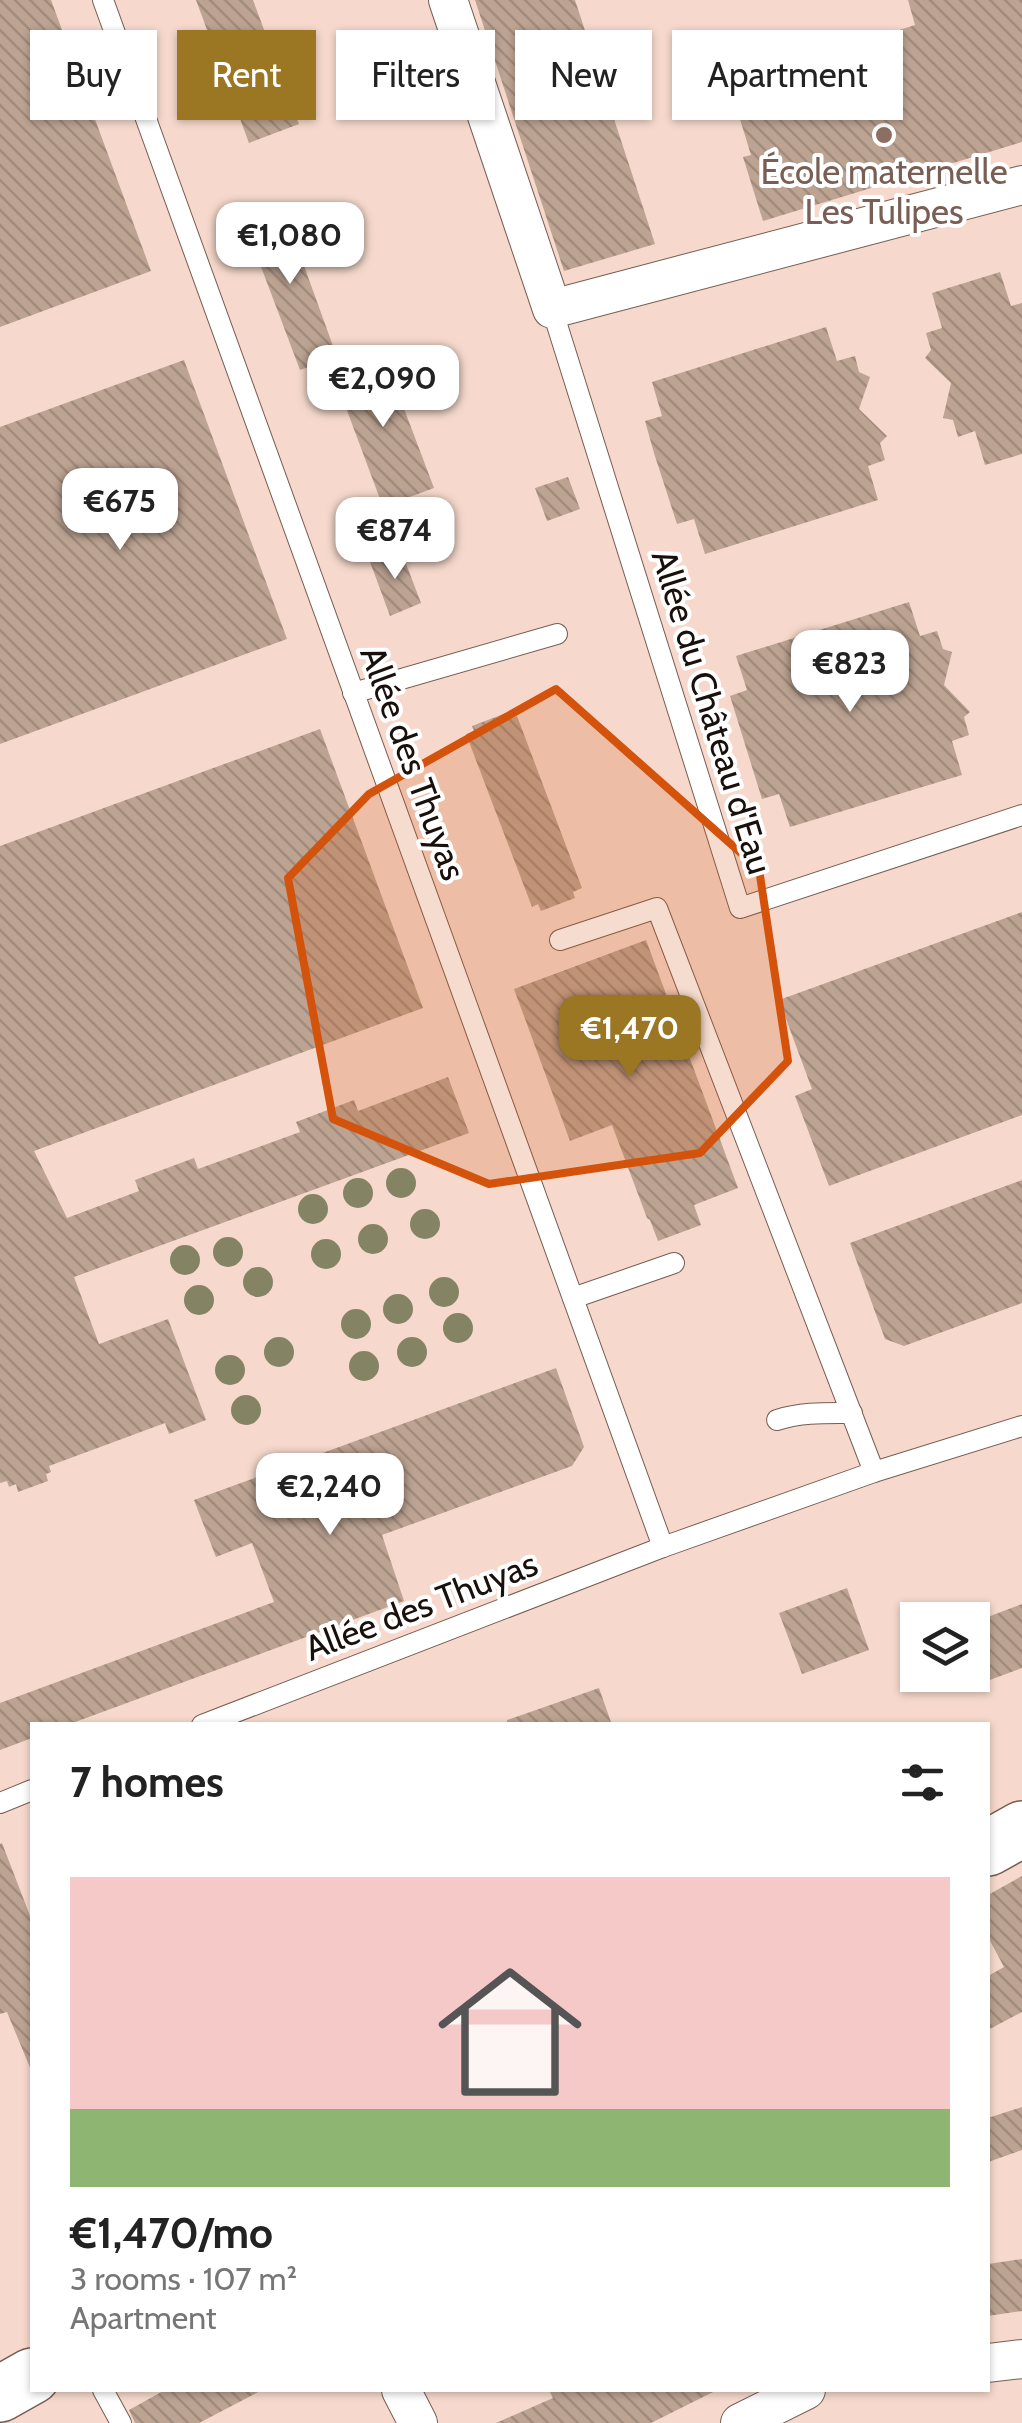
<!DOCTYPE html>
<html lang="en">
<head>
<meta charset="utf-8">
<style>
	:root { --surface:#fff; --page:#f6f6f6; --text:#222; --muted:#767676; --accent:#9c7723 }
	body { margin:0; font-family:Cabin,sans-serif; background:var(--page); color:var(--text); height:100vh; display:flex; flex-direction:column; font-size:38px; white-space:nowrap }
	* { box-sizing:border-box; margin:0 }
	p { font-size:32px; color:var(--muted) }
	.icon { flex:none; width:55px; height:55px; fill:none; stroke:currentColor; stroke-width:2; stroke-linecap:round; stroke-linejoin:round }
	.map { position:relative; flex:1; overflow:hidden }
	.side { position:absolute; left:30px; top:1722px; width:960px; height:670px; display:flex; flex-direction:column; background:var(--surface); border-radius:0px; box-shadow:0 2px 8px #0004 }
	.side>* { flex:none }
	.banner { position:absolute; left:30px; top:30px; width:962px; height:90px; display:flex; gap:20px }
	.controls { position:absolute; left:900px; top:1602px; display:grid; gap:20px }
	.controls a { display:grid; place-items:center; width:90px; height:90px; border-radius:0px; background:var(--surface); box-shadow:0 2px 8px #0004; font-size:50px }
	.price { position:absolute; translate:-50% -85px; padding:0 22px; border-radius:20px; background:#fff; color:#222; font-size:32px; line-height:65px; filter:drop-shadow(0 2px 5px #0008) }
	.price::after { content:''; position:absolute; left:50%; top:60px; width:30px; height:22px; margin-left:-15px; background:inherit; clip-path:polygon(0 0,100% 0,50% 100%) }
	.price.current { background:var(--accent); color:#fff }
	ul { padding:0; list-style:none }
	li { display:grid; align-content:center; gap:20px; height:530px; padding:0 40px }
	li span { display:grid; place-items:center; height:310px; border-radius:0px; color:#555 }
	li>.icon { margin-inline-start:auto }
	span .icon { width:180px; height:180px; fill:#fffc; stroke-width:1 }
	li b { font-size:42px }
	h2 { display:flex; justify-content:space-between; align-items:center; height:120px; padding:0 40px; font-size:42px }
	.chip { padding:0 35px; border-radius:0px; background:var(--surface); box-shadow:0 2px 8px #0004; font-size:35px; line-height:90px }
	.chip.current { background:var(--accent); color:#fff }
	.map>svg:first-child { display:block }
</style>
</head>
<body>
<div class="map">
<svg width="1022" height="2423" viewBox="0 0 1022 2423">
	<defs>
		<pattern id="building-back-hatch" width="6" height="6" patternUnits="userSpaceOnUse" patternTransform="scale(2.5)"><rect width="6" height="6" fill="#bca392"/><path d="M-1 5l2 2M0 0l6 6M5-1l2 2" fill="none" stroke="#a18b7d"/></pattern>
	</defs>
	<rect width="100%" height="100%" fill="#f6d9cc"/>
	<g fill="url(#building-back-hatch)">
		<polygon points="0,0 51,0 151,271 0,327"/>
		<polygon points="196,0 253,0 299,124 249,143"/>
		<polygon points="475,0 575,0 655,244 564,271"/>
		<polygon points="908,0 1022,0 1022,142 763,221 743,157 751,155 735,103 767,93 764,82 780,77 775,61 837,41 839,49 915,25"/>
		<polygon points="282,205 337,357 300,370 243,219"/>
		<polygon points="1000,272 1011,306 1022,303 1022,454 985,465 975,431 958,437 953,420 943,418 951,383 925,358 931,350 926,333 942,328 932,293"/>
		<polygon points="826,327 837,361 855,356 859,372 870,377 859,409 887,436 880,443 885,460 868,466 878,500 705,554 694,519 677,524 654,453 645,421 662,416 652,382"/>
		<polygon points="383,353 434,488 383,507 333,373"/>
		<polygon points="184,360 287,639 0,744 0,427"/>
		<polygon points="568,477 580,509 547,521 535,488"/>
		<polygon points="400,548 421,603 390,616 369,559"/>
		<polygon points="909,602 920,636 937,631 943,649 952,652 944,685 970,712 964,717 969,735 952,741 962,775 790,827 779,794 762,799 730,696 747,690 736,656"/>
		<polygon points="506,713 509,719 517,716 582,888 573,892 575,898 541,911 538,904 532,907 466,734 474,731 472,726"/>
		<polygon points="320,729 423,1008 34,1151 67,1218 139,1191 135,1180 194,1158 198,1169 300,1132 296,1122 354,1100 358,1111 448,1077 469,1133 74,1277 99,1344 168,1319 206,1420 169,1434 165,1423 49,1466 51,1472 46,1474 48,1481 18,1492 16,1484 9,1487 7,1481 0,1483 0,846"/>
		<polygon points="1022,912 1022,1115 829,1186 795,1096 812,1089 779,1000"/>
		<polygon points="646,940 738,1188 694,1205 701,1225 658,1241 650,1220 647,1218 612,1125 570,1141 514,989"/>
		<polygon points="1022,1180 1022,1303 904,1346 885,1339 850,1243"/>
		<polygon points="556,1368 584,1447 572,1466 382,1535 404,1601 67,1725 32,1725 32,1738 0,1750 0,1703 274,1602 252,1543 216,1557 194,1500"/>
		<polygon points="847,1588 869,1650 802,1674 779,1613"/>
		<polygon points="1022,1604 1022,1668 987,1681 983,1668 972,1671 972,1623"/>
		<polygon points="920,1675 961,1675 924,1686"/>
		<polygon points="599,1688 612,1725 508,1725 507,1720"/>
		<polygon points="2,1843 32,1921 31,2070 7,2012 0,2014 0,1844"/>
		<polygon points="1022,1876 1022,2012 988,2030 988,1976 1004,1967 988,1937 988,1895"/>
		<polygon points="1022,2107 1022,2150 988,2162 988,2118"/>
		<polygon points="1022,2259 1022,2311 988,2316 988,2264"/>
		<polygon points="165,2390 262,2390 199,2423 135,2423 129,2410"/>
		<polygon points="549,2390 717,2390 651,2423 496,2423 553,2398"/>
	</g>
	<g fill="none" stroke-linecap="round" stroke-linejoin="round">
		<g stroke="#765d52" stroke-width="22">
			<g id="lane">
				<polyline points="103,0 663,1547"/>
				<polyline points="552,309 740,908 1022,815"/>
				<polyline points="353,693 557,634"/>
				<polyline points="560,940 657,908 874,1472"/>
				<polyline points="573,1298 674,1263"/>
				<path d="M777,1420c25,-8 48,-7 75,-7"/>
				<polyline points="202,1725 663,1547 874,1472 1022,1426"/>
				<polyline points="0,1803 32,1790"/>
				<polyline points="103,2390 121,2423"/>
			</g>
		</g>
		<g stroke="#765d52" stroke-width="40">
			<g id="street">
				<polyline points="448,0 552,309 1022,185"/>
				<polyline points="988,2363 1022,2359"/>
				<polyline points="401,2390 418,2423"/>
				<polyline points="740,2423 806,2390"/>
			</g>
		</g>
		<g stroke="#765d52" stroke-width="58">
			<g id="secondary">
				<polyline points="988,1848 1022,1829"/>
				<polyline points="0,2394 32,2376"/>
			</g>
		</g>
		<use href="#lane" stroke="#fff" stroke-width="20"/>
		<use href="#street" stroke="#fff" stroke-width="38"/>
		<use href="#secondary" stroke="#fff" stroke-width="55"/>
	</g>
	<g fill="#848364">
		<circle cx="401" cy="1183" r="15"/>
		<circle cx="358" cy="1193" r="15"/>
		<circle cx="313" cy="1209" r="15"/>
		<circle cx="425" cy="1224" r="15"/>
		<circle cx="373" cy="1239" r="15"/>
		<circle cx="228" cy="1252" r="15"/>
		<circle cx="326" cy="1254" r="15"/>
		<circle cx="185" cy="1260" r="15"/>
		<circle cx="258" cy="1282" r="15"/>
		<circle cx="444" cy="1292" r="15"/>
		<circle cx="199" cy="1300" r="15"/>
		<circle cx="398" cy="1309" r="15"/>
		<circle cx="356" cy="1324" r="15"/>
		<circle cx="458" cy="1328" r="15"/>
		<circle cx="279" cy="1352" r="15"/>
		<circle cx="412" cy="1352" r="15"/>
		<circle cx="364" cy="1366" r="15"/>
		<circle cx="230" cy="1370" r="15"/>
		<circle cx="246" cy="1410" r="15"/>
	</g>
	<path fill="#d3520c" fill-opacity="0.2" stroke="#d3520c" stroke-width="8" stroke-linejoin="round" d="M556,689l203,180 29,192 -88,92 -211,31 -156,-65 -45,-241 81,-84z"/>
	<circle fill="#8d6e63" stroke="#fff" stroke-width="4" cx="884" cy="135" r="10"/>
	<g text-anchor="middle" stroke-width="8" stroke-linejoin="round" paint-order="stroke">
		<g font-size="35" fill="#785e54" stroke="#fff">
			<text x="884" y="184">École maternelle<tspan x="884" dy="40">Les Tulipes</tspan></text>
		</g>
		<g font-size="35" fill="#190f0b" stroke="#fff">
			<text transform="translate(712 712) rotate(73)" y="12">Allée du Château d'Eau</text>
			<text transform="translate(413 763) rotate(70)" y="12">Allée des Thuyas</text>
			<text transform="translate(421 1606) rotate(-21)" y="12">Allée des Thuyas</text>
		</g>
	</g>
</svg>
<div class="controls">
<a><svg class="icon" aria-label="layers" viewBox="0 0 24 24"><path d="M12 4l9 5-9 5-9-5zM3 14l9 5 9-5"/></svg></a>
</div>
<b class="price" style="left:290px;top:287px">€1,080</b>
<b class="price" style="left:383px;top:430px">€2,090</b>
<b class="price" style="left:120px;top:553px">€675</b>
<b class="price" style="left:395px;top:582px">€874</b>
<b class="price" style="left:850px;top:715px">€823</b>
<b class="price current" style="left:630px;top:1080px">€1,470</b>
<b class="price" style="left:330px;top:1538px">€2,240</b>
<div class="banner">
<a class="chip">Buy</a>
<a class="chip current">Rent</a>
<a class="chip">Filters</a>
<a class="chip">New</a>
<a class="chip">Apartment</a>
</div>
<section class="side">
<h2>7 homes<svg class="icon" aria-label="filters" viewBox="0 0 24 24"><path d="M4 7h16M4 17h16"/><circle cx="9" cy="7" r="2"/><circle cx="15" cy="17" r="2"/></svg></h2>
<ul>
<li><span style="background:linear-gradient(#f6c9c9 75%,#8fb573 0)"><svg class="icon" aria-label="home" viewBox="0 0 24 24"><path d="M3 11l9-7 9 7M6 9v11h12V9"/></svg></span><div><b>€1,470/mo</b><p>3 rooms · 107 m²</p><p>Apartment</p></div></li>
</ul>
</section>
</div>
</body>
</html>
